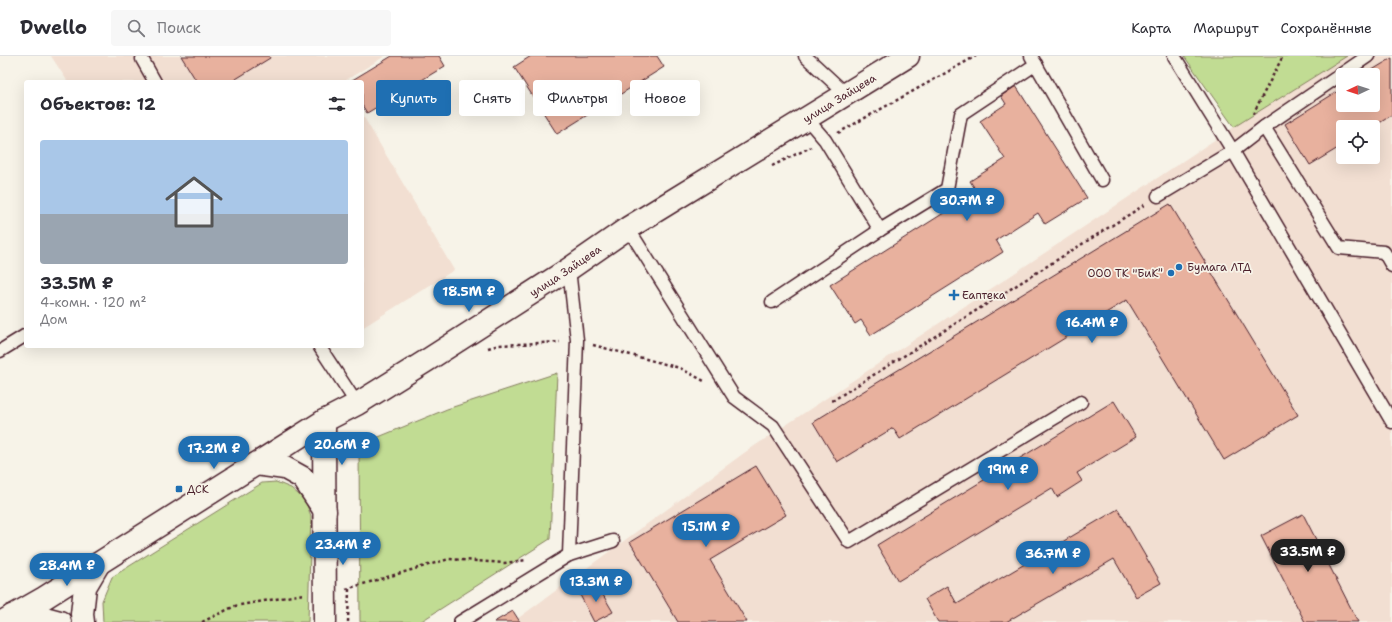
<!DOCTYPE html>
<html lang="ru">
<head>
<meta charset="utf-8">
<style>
	:root { --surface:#fff; --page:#f7f7f7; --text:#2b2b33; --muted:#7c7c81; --line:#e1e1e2; --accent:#1f6fb2 }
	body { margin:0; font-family:"Shantell Sans",sans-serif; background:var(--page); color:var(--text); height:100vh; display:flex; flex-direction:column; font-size:15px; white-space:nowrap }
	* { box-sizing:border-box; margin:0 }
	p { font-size:13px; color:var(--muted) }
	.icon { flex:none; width:22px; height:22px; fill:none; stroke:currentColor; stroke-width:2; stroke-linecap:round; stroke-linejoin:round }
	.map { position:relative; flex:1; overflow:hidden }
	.sheet { position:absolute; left:24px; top:24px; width:340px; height:268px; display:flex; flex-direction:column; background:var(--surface); border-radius:4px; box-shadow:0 4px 16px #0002 }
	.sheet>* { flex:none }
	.banner { position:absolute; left:376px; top:24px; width:380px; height:36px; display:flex; gap:8px }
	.needle { width:26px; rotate:266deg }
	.fabs { position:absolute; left:1336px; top:12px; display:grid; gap:8px }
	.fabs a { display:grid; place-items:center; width:44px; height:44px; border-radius:4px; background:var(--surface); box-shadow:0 4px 16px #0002; font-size:20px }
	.price { position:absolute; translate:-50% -34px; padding:0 9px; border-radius:14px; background:var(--accent); color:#fff; font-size:13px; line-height:26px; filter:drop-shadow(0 1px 2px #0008) }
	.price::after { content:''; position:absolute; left:50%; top:24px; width:12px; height:9px; margin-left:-6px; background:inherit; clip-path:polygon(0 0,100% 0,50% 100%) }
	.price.current { background:#222; color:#fff }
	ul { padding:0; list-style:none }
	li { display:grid; align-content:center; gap:8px; height:212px; padding:0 16px }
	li+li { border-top:1px solid var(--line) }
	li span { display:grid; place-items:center; height:124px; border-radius:4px; color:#555 }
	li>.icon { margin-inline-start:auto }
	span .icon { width:72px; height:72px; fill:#fffc; stroke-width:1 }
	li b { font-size:17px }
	h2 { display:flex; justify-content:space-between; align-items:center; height:48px; padding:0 16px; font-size:17px }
	.chip { padding:0 14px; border-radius:4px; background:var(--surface); box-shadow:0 4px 16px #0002; font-size:14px; line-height:36px }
	.chip.current { background:var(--accent); color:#fff }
	header { display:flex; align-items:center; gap:24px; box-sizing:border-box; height:56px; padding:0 20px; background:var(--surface); border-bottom:1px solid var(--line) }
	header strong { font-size:19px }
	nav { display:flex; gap:22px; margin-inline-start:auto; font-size:14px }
	.search { width:280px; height:36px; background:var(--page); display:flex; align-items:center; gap:10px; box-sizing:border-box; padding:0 14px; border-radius:4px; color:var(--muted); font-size:15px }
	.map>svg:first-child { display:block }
</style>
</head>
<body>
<header>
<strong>Dwello</strong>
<div class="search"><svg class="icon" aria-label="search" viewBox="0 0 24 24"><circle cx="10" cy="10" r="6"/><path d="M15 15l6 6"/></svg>Поиск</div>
<nav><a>Карта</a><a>Маршрут</a><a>Сохранённые</a></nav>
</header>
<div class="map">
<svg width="1392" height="566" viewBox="0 0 1392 566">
	<rect width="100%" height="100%" fill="#f7f3e8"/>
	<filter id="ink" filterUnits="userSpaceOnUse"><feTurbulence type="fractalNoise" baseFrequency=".025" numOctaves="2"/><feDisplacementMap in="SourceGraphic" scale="8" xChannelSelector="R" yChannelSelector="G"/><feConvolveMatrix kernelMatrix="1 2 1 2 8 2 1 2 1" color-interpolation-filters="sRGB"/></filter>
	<g filter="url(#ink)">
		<g fill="#f2dfd2" fill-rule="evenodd">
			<polygon points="51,0 385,0 343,26 68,26"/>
			<path d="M1347,0h45v566h-879l231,-169 490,-326zM1343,19h30v30h-30zM1343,71h30v30h-30z"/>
			<polygon points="362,58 454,214 362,272"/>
		</g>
		<g fill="#c1dc93" stroke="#867e5f">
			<polygon points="1184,0 1347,0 1234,71"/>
			<polygon points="557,317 550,483 420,566 360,566 359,389 447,353"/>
			<polygon points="276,426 291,432 305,444 311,460 308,566 103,566 102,545 112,521 262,427"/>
		</g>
		<g fill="#e8b19e" stroke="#4a1f2b">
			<polygon points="181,0 269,0 270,2 231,26 197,26"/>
			<polygon points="392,0 439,0 445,10 367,57 362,49 362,26 349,26"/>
			<polygon points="531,0 657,0 664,11 557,78 514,11"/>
			<polygon points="1392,2 1392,59 1373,71 1343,71 1343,89 1310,109 1285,68 1343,32 1343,49 1373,49 1373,19 1364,19"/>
			<polygon points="1016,30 1087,142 1045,168 1038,157 996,184 1003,196 871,279 861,264 855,268 830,229 977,136 970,125 1005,103 980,65 1006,48 1001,40"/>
			<polygon points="1170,148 1298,359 1224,404 1127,244 900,383 893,372 837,406 813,366"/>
			<polygon points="1114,345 1136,381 1077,417 1082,425 1057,441 1052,432 898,525 877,489"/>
			<polygon points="756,410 786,459 710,504 747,566 678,566 630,486"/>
			<polygon points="1118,453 1161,527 1136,541 1114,503 1006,566 938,566 925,543 947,530 957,548"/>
			<polygon points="1303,458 1358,566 1305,566 1261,480"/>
			<polygon points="596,527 613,556 594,566 579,537"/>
			<polygon points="513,555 520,566 494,566"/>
		</g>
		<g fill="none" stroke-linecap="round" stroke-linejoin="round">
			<g stroke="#4a1f2b" stroke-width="15">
				<g id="lane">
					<polyline points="805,0 846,38"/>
					<polyline points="1031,0 1102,124"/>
					<polyline points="1174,0 1233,95 1264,71 1368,0"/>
					<polyline points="142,3 155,26"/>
					<polyline points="1264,71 1339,192 1384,196 1392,210"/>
					<polyline points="1158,140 1233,95 1392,366"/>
					<polyline points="628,172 734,341 773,370 849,486 1081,346"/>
					<polyline points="880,174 947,133 961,58 1036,8"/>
					<polyline points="569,213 577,284 569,499"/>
					<polyline points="772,246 880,174 825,84 807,63"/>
					<polyline points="319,290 357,348"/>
					<polyline points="0,295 26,279"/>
					<polyline points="460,566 569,499 613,485"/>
				</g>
			</g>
			<g stroke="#4a1f2b" stroke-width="25">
				<g id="secondary">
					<polyline points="324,365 325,566"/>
					<polyline points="256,408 285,412 303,422 325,455"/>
					<polyline points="12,560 38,560 60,566"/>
					<path id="s1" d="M2,566l42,-24 280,-177 33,-17 69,-43 143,-92 59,-41 280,-172"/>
					<polyline points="83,566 82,558 85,531 98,509"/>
				</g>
			</g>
			<g stroke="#4a1f2b" stroke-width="2.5" stroke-dasharray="3 3" stroke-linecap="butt">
				<polyline points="1253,58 1283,0"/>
				<polyline points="838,77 976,0"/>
				<polyline points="772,110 811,91"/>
				<polyline points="593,289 680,312 704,325"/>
				<polyline points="488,292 499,289 560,286"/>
				<polyline points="832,345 1146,148"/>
				<polyline points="346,533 449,503 504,507 527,504"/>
				<polyline points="202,566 235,550 304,538"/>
				<polyline points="348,566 349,533"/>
			</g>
			<use href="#lane" stroke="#f7f3e8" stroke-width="12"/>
			<use href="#secondary" stroke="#f7f3e8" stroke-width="22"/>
		</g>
	</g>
	<g fill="#1f6fb2" stroke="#f7f3e8" stroke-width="1.5">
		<circle cx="1179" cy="211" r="4"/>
		<circle cx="1171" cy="217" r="4"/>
		<path d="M952 233h4v4h4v4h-4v4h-4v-4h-4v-4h4z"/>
		<rect x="175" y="429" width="8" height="8" rx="2"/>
	</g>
	<g text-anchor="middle" stroke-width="3.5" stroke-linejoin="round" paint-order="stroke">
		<g font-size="11" fill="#4a1f2b" stroke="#f7f3e8">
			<text dy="4" stroke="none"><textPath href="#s1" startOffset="988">улица Зайцева</textPath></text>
			<text dy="4" stroke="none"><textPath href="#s1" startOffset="664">улица Зайцева</textPath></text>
		</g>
		<g font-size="11" fill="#4a1f2b" stroke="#f7f3e8" text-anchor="start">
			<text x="1187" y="215">Бумага ЛТД</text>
			<text x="1163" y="221" text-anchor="end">ООО ТК "БиК"</text>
			<text x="962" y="243">Еаптека</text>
			<text x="187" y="437">ДСК</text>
		</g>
	</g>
</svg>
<div class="fabs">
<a><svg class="needle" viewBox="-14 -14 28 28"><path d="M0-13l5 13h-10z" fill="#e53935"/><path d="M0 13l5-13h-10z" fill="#7c7c81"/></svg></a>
<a><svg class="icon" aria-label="locate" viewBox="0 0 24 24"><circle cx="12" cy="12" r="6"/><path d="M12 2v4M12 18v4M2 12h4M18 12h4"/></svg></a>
</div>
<b class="price" style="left:967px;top:166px">30.7M ₽</b>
<b class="price" style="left:469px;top:257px">18.5M ₽</b>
<b class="price" style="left:1092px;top:288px">16.4M ₽</b>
<b class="price" style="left:342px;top:410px">20.6M ₽</b>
<b class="price" style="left:214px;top:414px">17.2M ₽</b>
<b class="price" style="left:1008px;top:435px">19M ₽</b>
<b class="price" style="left:706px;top:492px">15.1M ₽</b>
<b class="price" style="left:343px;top:510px">23.4M ₽</b>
<b class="price current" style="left:1308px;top:517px">33.5M ₽</b>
<b class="price" style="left:1053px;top:519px">36.7M ₽</b>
<b class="price" style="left:67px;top:531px">28.4M ₽</b>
<b class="price" style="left:596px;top:547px">13.3M ₽</b>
<div class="banner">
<a class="chip current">Купить</a>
<a class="chip">Снять</a>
<a class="chip">Фильтры</a>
<a class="chip">Новое</a>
</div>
<section class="sheet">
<h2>Объектов: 12<svg class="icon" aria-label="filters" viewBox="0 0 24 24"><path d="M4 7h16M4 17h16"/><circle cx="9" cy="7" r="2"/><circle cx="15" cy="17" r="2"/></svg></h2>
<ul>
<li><span style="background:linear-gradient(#a9c7e8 60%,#9aa5b1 0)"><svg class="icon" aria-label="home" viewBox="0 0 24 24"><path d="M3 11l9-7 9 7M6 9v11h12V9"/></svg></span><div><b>33.5M ₽</b><p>4-комн. · 120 m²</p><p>Дом</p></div></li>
</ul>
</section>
</div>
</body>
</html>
